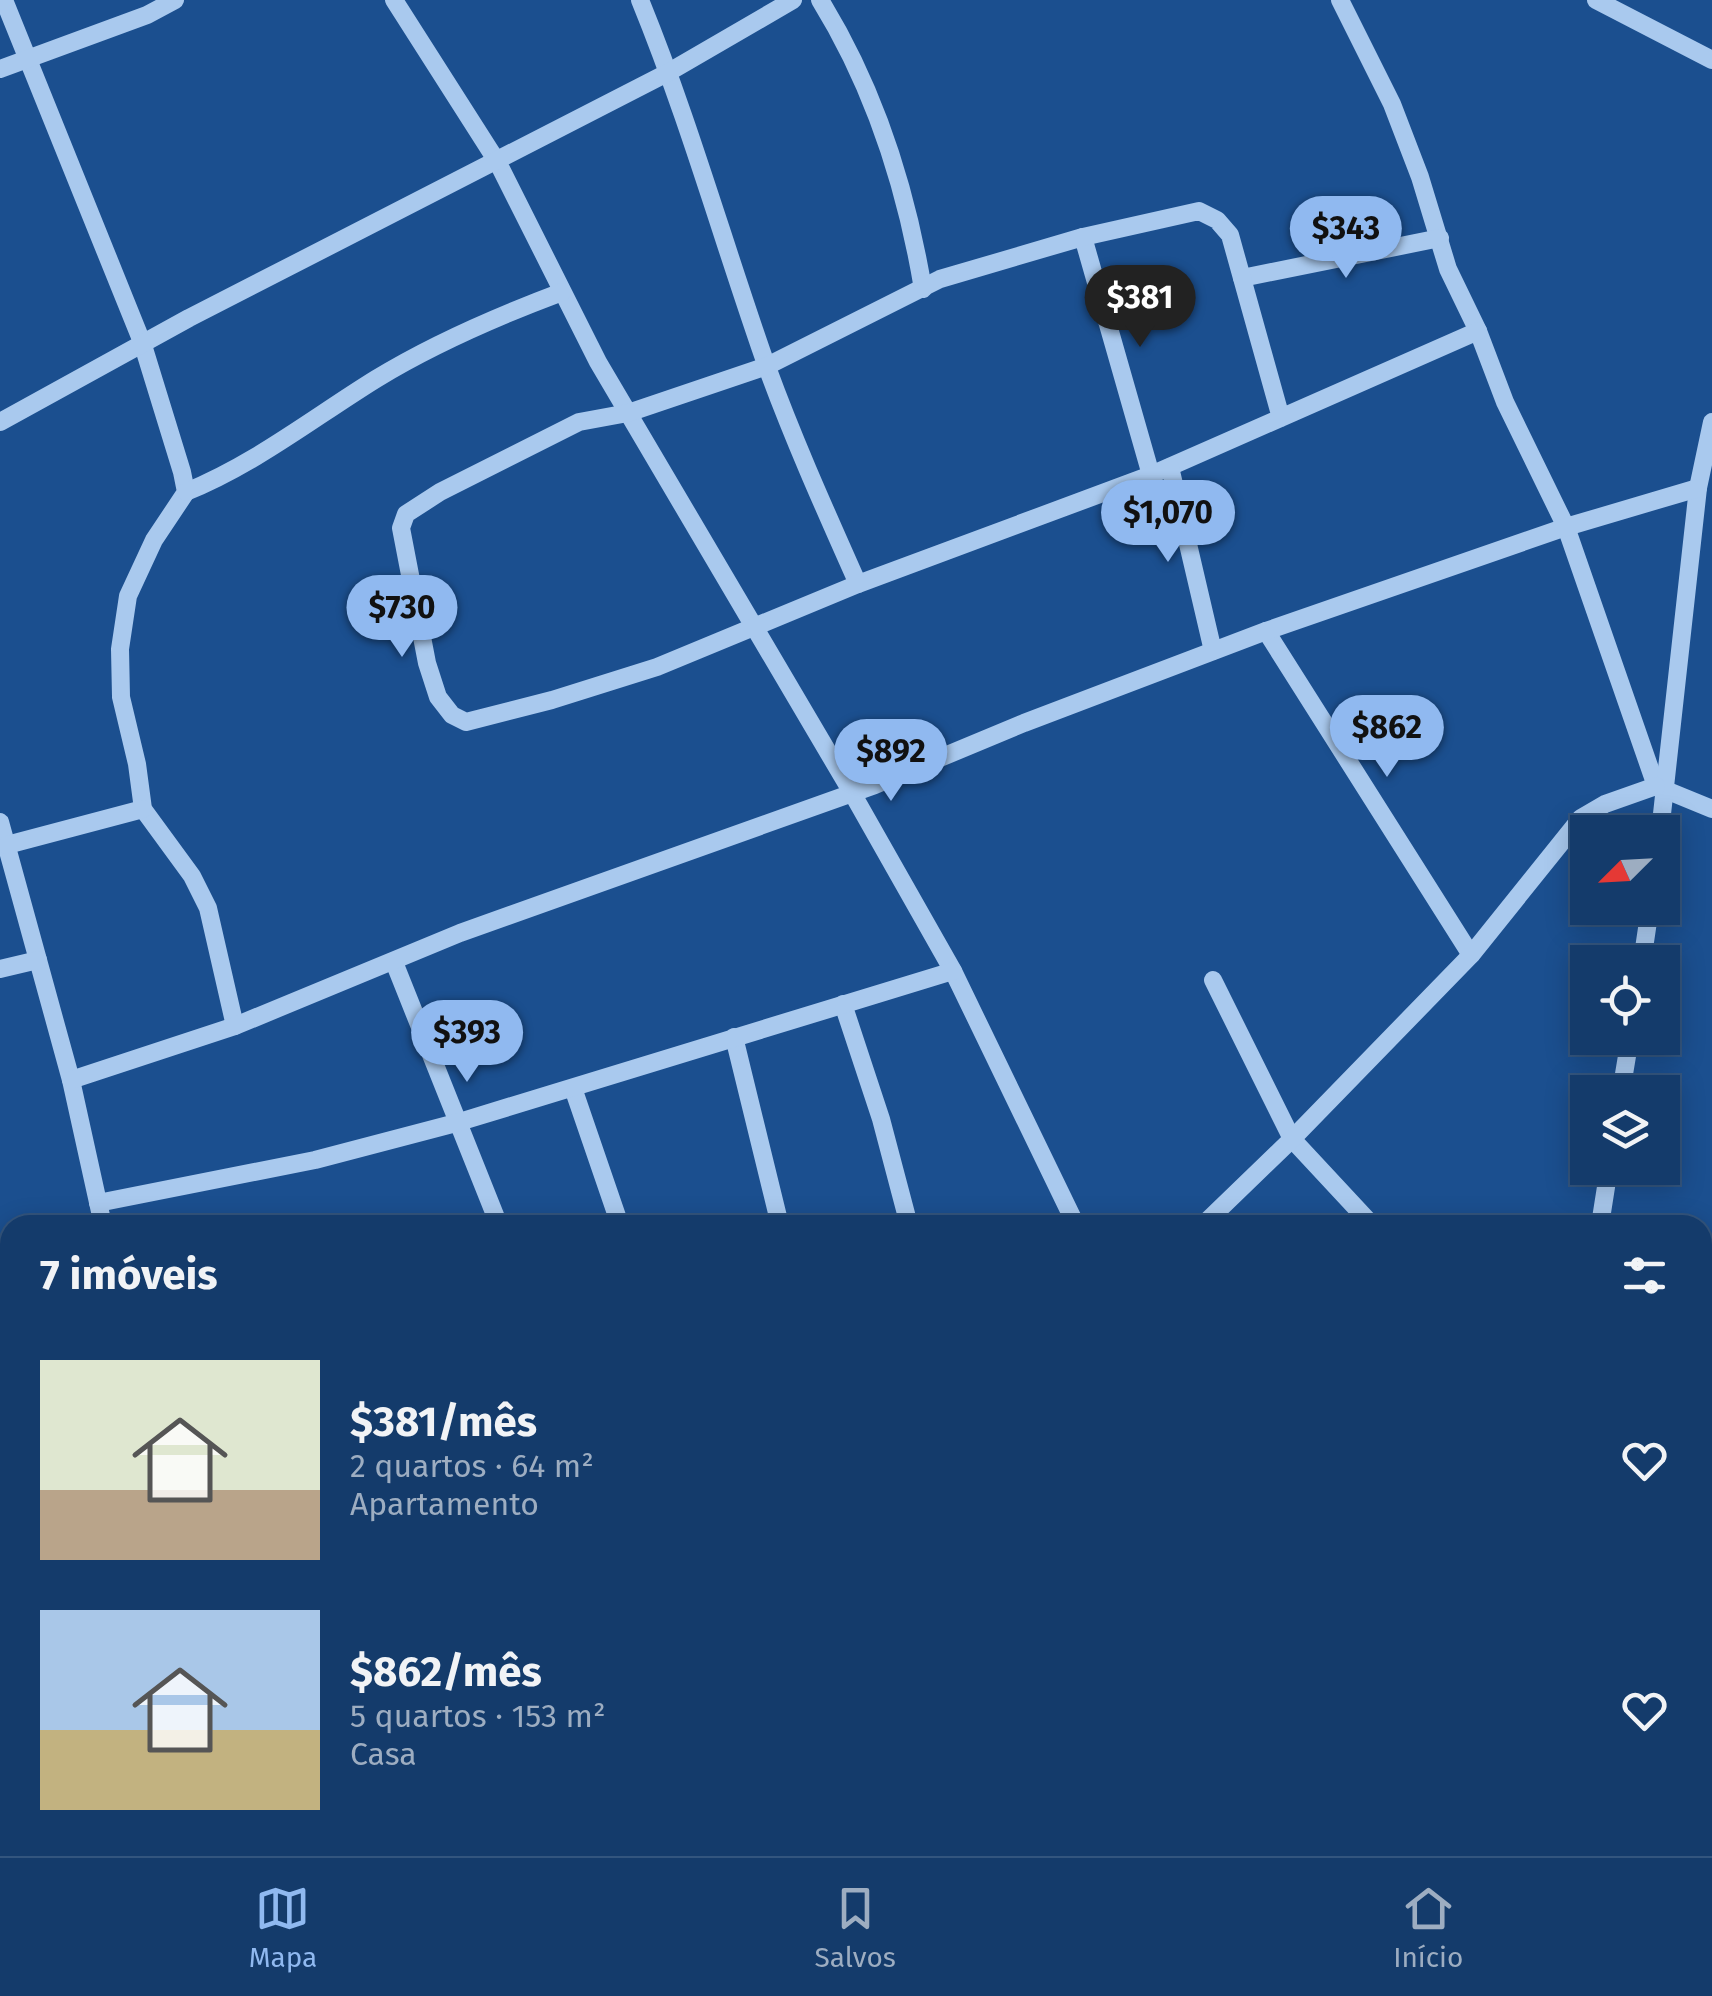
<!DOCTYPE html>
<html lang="pt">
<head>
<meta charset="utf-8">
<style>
	:root { --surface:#143b6b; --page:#1d4271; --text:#f1f3f6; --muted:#9dadc1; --line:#33557e; --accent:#90b9f0 }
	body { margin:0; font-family:"Fira Sans",sans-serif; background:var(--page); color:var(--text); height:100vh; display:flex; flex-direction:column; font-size:38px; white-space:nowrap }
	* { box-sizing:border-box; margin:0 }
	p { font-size:32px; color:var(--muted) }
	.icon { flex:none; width:55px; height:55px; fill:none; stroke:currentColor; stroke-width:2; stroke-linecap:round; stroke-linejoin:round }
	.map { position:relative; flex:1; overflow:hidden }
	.details { position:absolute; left:0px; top:1215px; width:1712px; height:642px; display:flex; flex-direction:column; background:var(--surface); border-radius:30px 30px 0 0; box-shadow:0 5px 25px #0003,0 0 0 2px var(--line) }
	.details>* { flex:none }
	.needle { width:65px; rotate:246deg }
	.controls { position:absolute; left:1570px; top:815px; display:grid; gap:20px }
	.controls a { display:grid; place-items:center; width:110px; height:110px; border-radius:0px; background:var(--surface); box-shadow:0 5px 25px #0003,0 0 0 2px var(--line); font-size:50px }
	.price { position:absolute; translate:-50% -85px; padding:0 22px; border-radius:35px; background:var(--accent); color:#111; font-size:32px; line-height:65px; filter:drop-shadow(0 2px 5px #0008) }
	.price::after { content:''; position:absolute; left:50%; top:60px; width:30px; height:22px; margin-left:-15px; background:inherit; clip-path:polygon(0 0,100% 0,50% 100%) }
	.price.current { background:#222; color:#fff }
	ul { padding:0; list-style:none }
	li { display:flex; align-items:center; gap:30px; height:250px; padding:0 40px }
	li span { display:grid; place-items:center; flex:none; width:280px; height:200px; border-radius:0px; color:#555 }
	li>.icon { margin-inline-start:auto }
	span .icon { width:120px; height:120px; fill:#fffc; stroke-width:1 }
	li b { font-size:42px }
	h2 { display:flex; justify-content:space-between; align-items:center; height:120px; padding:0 40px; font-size:42px }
	.tab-bar { display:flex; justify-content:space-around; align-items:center; height:140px; border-top:2px solid var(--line); background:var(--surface); font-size:28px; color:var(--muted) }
	.tab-bar a { display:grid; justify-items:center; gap:5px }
	.tab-bar .current { color:var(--accent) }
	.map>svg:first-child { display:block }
</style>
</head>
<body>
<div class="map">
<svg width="1712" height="1856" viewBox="0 0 1712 1856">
	<rect width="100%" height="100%" fill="#1b4f8f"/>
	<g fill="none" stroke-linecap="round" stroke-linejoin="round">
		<g stroke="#a9c9ee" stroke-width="18">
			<polyline points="4,0 142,342 182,472 186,492 154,540 128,596 120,649 121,697 137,764 143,809 192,876 208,908 235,1026"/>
			<polyline points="394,0 498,163 598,362 851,791 953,971 1076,1225"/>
			<path d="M640,0c49,120 84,245 127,367 27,74 59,145 91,217"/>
			<path d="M820,0c55,89 86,187 103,289"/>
			<polyline points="1340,0 1392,104 1420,177 1448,269 1478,331 1505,402 1566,527 1656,786 1712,809"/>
			<polyline points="1596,0 1712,60"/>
			<polyline points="0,69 147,15 175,0"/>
			<polyline points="1083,237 1151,475"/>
			<polyline points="1242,278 1440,238"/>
			<polyline points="1281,418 1230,235 1217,220 1199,211 1083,237 940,279 767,366 628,413 579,422 440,492 406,514 401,528 427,663 438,697 452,715 466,722 552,700 657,667 858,584 1151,475 1478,331"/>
			<polyline points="0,422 189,318 669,72 793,0"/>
			<polyline points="1170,467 1213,651"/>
			<path d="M186,492c69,-28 127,-74 190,-113 59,-36 122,-63 186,-87"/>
			<polyline points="1266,631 1471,955"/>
			<polyline points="0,822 71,1080 103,1225"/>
			<polyline points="1660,832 1698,488 1712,422"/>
			<polyline points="7,845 143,809"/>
			<polyline points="394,962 499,1225"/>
			<polyline points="1642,962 1650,908"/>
			<polyline points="0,969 38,960"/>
			<polyline points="1213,980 1292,1139 1372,1225"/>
			<polyline points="843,1004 881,1119 909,1225"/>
			<polyline points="734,1037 780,1225"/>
			<polyline points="71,1080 235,1026 460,933 875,785 1024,723 1266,631 1566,527 1698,488"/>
			<polyline points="573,1088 620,1225"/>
			<polyline points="1621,1092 1630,1038"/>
			<polyline points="98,1203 315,1160 456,1123 953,971"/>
			<polyline points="1203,1225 1292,1139 1471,955 1581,818 1605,804 1656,786"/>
			<polyline points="1600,1225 1609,1168"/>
			<polyline points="0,1318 10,1317"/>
			<polyline points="1702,1365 1712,1339"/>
			<polyline points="0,1469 10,1466"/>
			<polyline points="1702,1625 1712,1620"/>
			<polyline points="1702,1757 1712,1773"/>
			<polyline points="0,1839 10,1836"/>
			<polyline points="151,1848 166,1856"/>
			<polyline points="389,1848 391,1856"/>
			<polyline points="466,1848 481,1856"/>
			<polyline points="1335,1848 1343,1856"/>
			<polyline points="757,1856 759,1848"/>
			<polyline points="904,1856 906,1848"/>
			<polyline points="1459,1856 1466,1848"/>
		</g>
	</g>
</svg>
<div class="controls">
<a><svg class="needle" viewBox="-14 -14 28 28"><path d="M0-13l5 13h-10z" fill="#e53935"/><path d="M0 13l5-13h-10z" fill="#9dadc1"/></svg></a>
<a><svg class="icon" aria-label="locate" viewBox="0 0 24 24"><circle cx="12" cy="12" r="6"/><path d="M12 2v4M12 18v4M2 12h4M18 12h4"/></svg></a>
<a><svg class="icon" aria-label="layers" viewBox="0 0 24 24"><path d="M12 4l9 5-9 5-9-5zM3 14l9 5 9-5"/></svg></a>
</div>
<b class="price" style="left:1346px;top:281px">$343</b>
<b class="price current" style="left:1140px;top:350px">$381</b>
<b class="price" style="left:1168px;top:565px">$1,070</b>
<b class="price" style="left:402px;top:660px">$730</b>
<b class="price" style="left:1387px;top:780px">$862</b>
<b class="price" style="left:891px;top:804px">$892</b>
<b class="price" style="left:467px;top:1085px">$393</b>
<section class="details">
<h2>7 imóveis<svg class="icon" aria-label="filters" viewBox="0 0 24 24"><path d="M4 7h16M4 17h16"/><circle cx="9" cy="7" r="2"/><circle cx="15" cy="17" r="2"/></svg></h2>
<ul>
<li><span style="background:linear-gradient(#dfe7d0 65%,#b9a48a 0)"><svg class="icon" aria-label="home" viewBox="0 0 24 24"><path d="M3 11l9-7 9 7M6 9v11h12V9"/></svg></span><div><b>$381/mês</b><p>2 quartos · 64 m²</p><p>Apartamento</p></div><svg class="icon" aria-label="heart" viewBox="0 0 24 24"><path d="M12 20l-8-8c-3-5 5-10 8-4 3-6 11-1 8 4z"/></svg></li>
<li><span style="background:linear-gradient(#a9c7e8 60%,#c2b280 0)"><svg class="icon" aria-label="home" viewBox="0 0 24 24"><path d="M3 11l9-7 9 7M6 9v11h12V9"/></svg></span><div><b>$862/mês</b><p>5 quartos · 153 m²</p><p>Casa</p></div><svg class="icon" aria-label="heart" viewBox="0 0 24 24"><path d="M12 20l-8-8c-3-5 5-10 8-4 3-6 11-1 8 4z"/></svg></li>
</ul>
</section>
</div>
<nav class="tab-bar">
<a class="current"><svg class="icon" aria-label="map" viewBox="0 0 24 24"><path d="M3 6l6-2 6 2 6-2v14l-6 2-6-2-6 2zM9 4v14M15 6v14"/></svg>Mapa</a>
<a><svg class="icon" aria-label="saved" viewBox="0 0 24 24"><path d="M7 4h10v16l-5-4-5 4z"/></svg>Salvos</a>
<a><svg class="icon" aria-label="home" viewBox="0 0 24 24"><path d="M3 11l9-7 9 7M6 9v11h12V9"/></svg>Início</a>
</nav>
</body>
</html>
